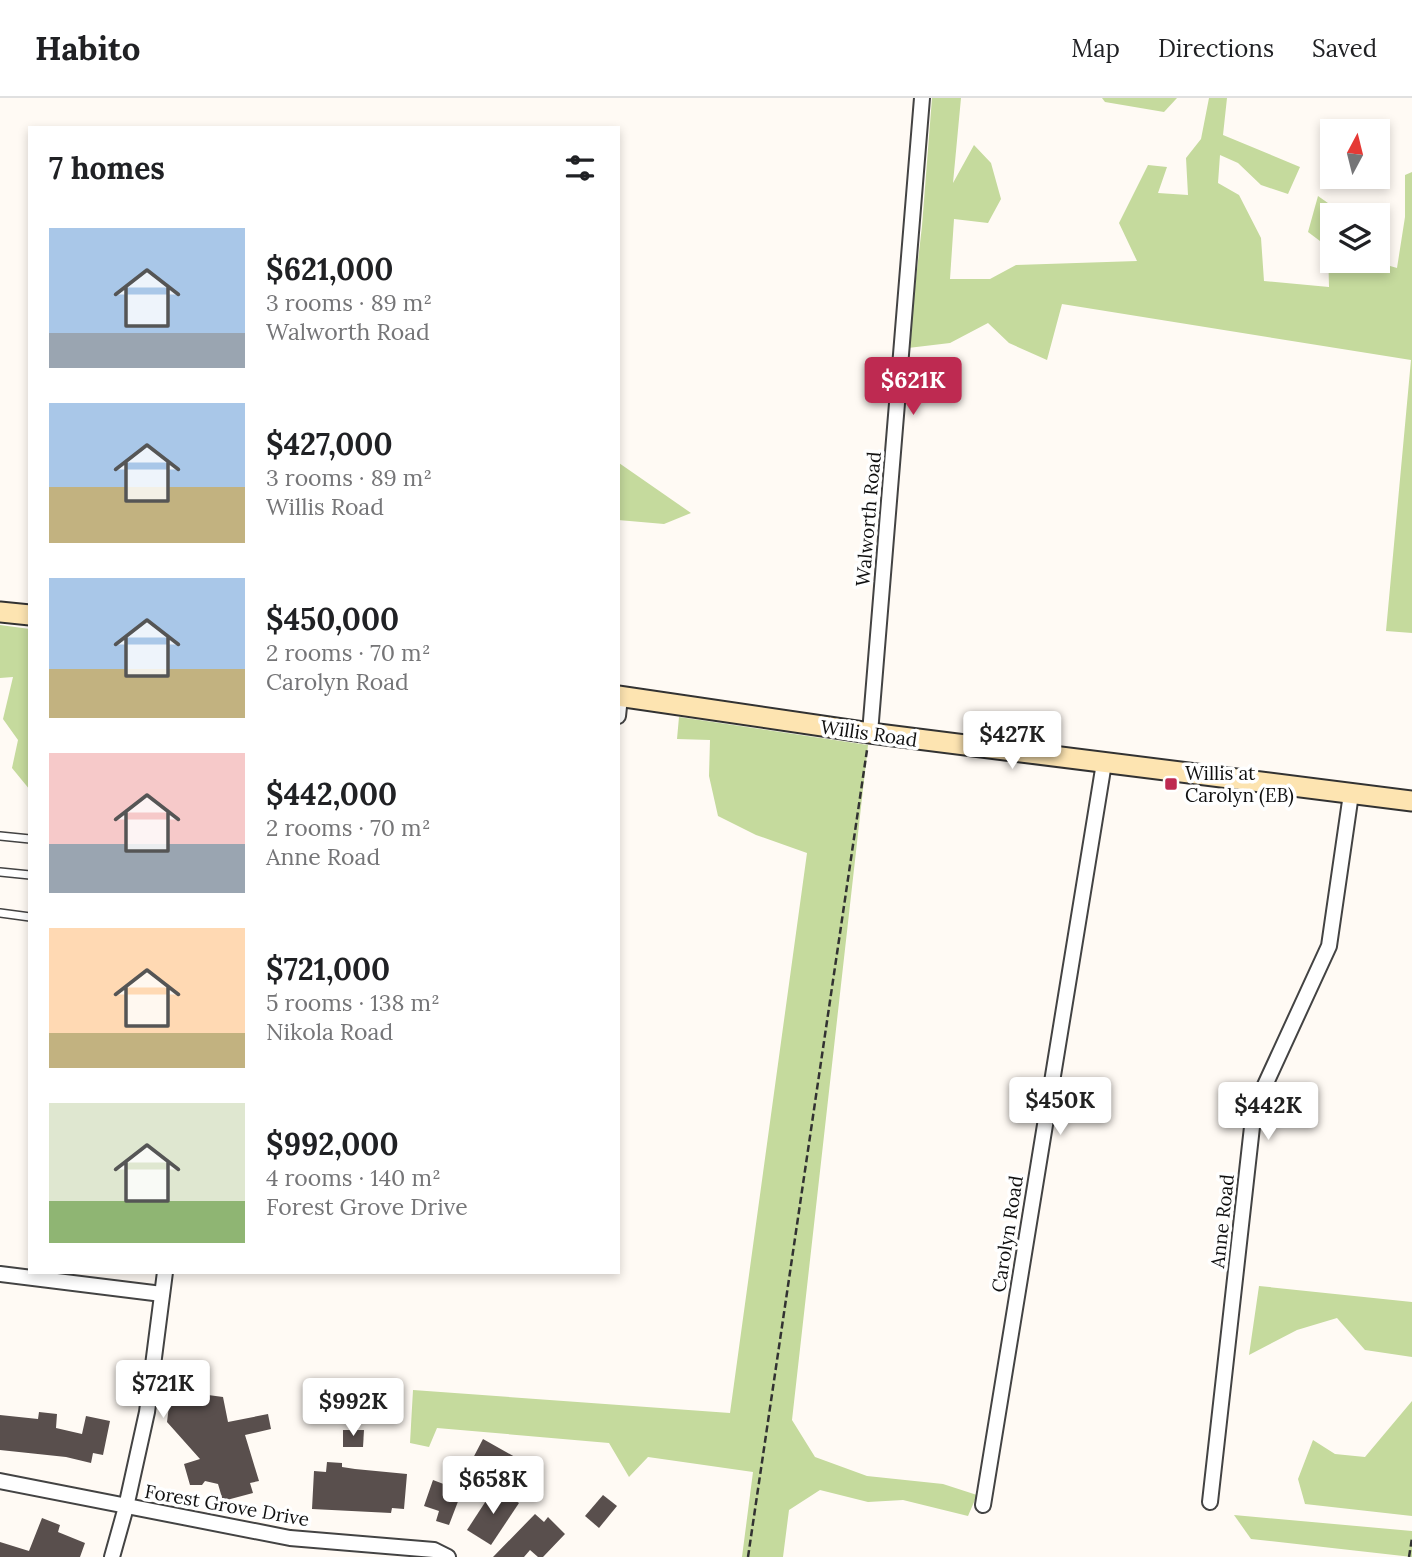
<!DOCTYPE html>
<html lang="en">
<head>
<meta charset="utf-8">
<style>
	:root { --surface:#fff; --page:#f2f2f2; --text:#202124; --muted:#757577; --line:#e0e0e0; --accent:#be2a51 }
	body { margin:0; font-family:Lora,serif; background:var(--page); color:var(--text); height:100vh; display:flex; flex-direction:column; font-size:26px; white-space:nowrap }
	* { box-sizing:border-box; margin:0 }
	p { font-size:23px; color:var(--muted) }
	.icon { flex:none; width:38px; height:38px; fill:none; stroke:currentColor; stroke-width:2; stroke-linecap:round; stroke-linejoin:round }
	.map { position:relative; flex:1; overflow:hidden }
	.drawer { position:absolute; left:28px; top:28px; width:592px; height:1148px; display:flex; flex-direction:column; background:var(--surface); border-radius:0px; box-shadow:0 4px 10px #0003 }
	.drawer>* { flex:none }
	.needle { width:46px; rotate:7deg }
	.fabs { position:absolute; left:1320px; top:21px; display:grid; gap:14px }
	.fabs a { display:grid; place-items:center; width:70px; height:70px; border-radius:0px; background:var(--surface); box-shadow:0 4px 10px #0003; font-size:35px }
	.price { position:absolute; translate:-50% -60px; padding:0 16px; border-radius:7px; background:#fff; color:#222; font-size:23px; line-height:46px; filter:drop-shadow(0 2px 4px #0008) }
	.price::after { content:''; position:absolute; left:50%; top:42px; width:21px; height:16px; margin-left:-10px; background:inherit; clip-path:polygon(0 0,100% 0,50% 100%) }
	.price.selected { background:var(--accent); color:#fff }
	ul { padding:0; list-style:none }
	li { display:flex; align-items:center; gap:21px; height:175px; padding:0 21px }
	li span { display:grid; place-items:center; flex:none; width:196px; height:140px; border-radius:0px; color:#555 }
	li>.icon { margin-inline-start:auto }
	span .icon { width:84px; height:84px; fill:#fffc; stroke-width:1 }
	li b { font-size:30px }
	h2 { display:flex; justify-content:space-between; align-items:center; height:84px; padding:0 21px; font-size:30px }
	header { display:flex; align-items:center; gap:42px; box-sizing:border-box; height:98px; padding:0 35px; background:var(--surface); border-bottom:2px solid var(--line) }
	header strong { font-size:33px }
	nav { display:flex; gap:38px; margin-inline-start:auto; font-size:24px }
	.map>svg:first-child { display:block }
</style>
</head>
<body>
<header>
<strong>Habito</strong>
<nav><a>Map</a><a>Directions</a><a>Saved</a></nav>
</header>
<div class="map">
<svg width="1412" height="1459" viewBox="0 0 1412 1459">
	<rect width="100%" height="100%" fill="#fffaf4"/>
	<g fill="#c5da9d">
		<polygon points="932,0 961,0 953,85 974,47 991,65 1001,101 988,125 954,121 950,181 990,181 1016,167 1137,163 1119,125 1148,67 1167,69 1158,95 1188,97 1186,60 1201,41 1209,0 1227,0 1223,37 1300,69 1288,96 1261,87 1238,65 1220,57 1218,85 1239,97 1261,140 1264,183 1329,189 1328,149 1308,134 1318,98 1345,117 1332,117 1332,163 1373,163 1397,170 1405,119 1405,77 1412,74 1412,535 1386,533 1411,262 1062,206 1047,262 1009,245 988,225 950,245 908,250 922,128"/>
		<polygon points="1102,0 1177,0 1164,14 1105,4"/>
		<polygon points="618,362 619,365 691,415 664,426 618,422"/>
		<polygon points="0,527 30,531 30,692 12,670 18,642 3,621 13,579 0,580"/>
		<polygon points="679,619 868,647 792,1322 815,1359 867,1378 943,1386 977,1397 968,1418 903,1402 868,1404 820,1392 789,1412 783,1459 742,1459 753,1374 648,1359 629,1379 609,1345 437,1330 429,1349 410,1345 413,1292 730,1315 807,755 756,737 718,718 709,678 710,642 677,641"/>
		<polygon points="1259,1188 1412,1204 1412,1259 1365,1252 1337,1220 1297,1232 1249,1257"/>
		<polygon points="1412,1303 1412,1418 1305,1406 1298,1381 1313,1342 1335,1356 1365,1359"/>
		<polygon points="1234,1417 1412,1433 1412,1459 1251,1441"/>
	</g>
	<g fill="#594f4d">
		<polygon points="171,1292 223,1299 228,1324 268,1316 271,1331 245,1337 259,1383 250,1385 253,1395 223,1403 218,1386 205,1383 202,1387 190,1387 184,1366 200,1361 167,1324"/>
		<polygon points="39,1314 57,1316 56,1330 82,1336 86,1318 110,1323 103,1357 93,1355 91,1365 66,1359 0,1352 0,1317 38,1321"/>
		<polygon points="343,1332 364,1332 363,1349 343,1349"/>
		<polygon points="483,1341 515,1359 501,1384 492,1379 495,1373 472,1362"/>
		<polygon points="327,1364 342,1365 342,1369 355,1371 407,1376 404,1411 392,1410 391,1415 312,1411 314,1373 326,1374"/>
		<polygon points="433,1382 462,1393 449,1427 436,1423 439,1413 424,1408"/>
		<polygon points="495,1389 519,1405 491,1447 467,1432"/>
		<polygon points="603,1397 617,1408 599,1430 585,1418"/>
		<polygon points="535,1416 544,1424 548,1419 565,1436 543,1459 538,1459 530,1452 524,1459 493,1459"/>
		<polygon points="42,1420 60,1427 58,1434 85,1445 80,1459 0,1459 0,1444 29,1453"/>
	</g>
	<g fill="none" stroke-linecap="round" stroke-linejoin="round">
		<g stroke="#434343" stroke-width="10">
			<g id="lane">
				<polyline points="0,738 30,741"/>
				<polyline points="0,774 30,777"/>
				<polyline points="0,815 30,819"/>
			</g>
		</g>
		<g stroke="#434343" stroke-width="18">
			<g id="street">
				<polyline points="618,618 620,599"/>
				<polyline points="870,635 922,0"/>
				<polyline points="0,1176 162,1196"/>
				<polyline points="0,1383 290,1440 434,1452 448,1459"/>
				<polyline points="1210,1404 1254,1011 1329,848 1351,696"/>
				<polyline points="983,1407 1104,665"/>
				<polyline points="112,1459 126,1409 147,1314 165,1174"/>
			</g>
		</g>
		<g stroke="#323232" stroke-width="23">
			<g id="secondary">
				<polyline points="0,514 30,517"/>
				<polyline points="618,598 870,635 1412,703"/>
			</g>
		</g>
		<g stroke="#323232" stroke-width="2.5" stroke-dasharray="7 3.5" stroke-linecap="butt">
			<polyline points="748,1459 867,652"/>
			<polyline points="1409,1459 1412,1440"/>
		</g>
		<use href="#lane" stroke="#fff" stroke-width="7"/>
		<use href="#street" stroke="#fff" stroke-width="14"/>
		<use href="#secondary" stroke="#fde4b1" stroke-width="19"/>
	</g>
	<rect fill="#be2a51" stroke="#fff" stroke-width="2.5" x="1164" y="679" width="14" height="14" rx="3.5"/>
	<g text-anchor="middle" stroke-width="7" stroke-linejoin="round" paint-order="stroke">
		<g font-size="19" fill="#101010" stroke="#fff">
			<text transform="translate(868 421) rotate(-85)" y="7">Walworth Road</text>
			<text transform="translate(869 635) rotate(8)" y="7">Willis Road</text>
			<text transform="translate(1222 1123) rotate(-84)" y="7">Anne Road</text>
			<text transform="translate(1007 1136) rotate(-81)" y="7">Carolyn Road</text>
			<text transform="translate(227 1407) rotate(10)" y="7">Forest Grove Drive</text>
		</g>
		<g font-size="19" fill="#101010" stroke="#fff" text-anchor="start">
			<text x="1185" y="682">Willis at<tspan x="1185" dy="22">Carolyn (EB)</tspan></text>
		</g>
	</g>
</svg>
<div class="fabs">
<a><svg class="needle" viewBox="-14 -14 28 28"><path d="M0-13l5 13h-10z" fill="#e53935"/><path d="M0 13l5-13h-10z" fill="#757577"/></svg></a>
<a><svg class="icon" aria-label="layers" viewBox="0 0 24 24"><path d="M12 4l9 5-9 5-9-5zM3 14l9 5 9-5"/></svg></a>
</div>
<b class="price selected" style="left:913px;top:319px">$621K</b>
<b class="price" style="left:1012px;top:673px">$427K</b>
<b class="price" style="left:1060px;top:1039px">$450K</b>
<b class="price" style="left:1268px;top:1044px">$442K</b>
<b class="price" style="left:163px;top:1322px">$721K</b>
<b class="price" style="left:353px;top:1340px">$992K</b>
<b class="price" style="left:493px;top:1418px">$658K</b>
<section class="drawer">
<h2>7 homes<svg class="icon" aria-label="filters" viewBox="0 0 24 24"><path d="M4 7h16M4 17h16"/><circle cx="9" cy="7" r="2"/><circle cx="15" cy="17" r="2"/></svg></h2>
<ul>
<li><span style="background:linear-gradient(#a9c7e8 75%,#9aa5b1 0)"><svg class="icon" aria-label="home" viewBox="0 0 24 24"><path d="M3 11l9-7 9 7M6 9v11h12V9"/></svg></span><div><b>$621,000</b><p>3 rooms · 89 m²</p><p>Walworth Road</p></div></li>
<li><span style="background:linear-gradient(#a9c7e8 60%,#c2b280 0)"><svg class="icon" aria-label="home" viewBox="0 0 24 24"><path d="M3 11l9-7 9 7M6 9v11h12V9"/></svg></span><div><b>$427,000</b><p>3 rooms · 89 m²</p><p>Willis Road</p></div></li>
<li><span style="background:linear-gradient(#a9c7e8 65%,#c2b280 0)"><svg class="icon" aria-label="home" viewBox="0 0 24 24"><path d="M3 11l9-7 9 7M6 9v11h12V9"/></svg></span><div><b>$450,000</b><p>2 rooms · 70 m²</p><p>Carolyn Road</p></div></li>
<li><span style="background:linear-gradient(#f6c9c9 65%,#9aa5b1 0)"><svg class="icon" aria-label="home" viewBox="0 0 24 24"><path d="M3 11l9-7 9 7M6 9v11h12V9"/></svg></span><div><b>$442,000</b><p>2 rooms · 70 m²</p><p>Anne Road</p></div></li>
<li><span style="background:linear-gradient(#ffd9b3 75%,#c2b280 0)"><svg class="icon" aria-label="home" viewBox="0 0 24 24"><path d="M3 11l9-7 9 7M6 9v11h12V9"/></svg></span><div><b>$721,000</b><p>5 rooms · 138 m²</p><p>Nikola Road</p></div></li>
<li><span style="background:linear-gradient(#dfe7d0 70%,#8fb573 0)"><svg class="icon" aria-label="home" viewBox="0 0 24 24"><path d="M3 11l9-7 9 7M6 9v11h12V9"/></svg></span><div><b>$992,000</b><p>4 rooms · 140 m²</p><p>Forest Grove Drive</p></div></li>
</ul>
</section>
</div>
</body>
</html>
